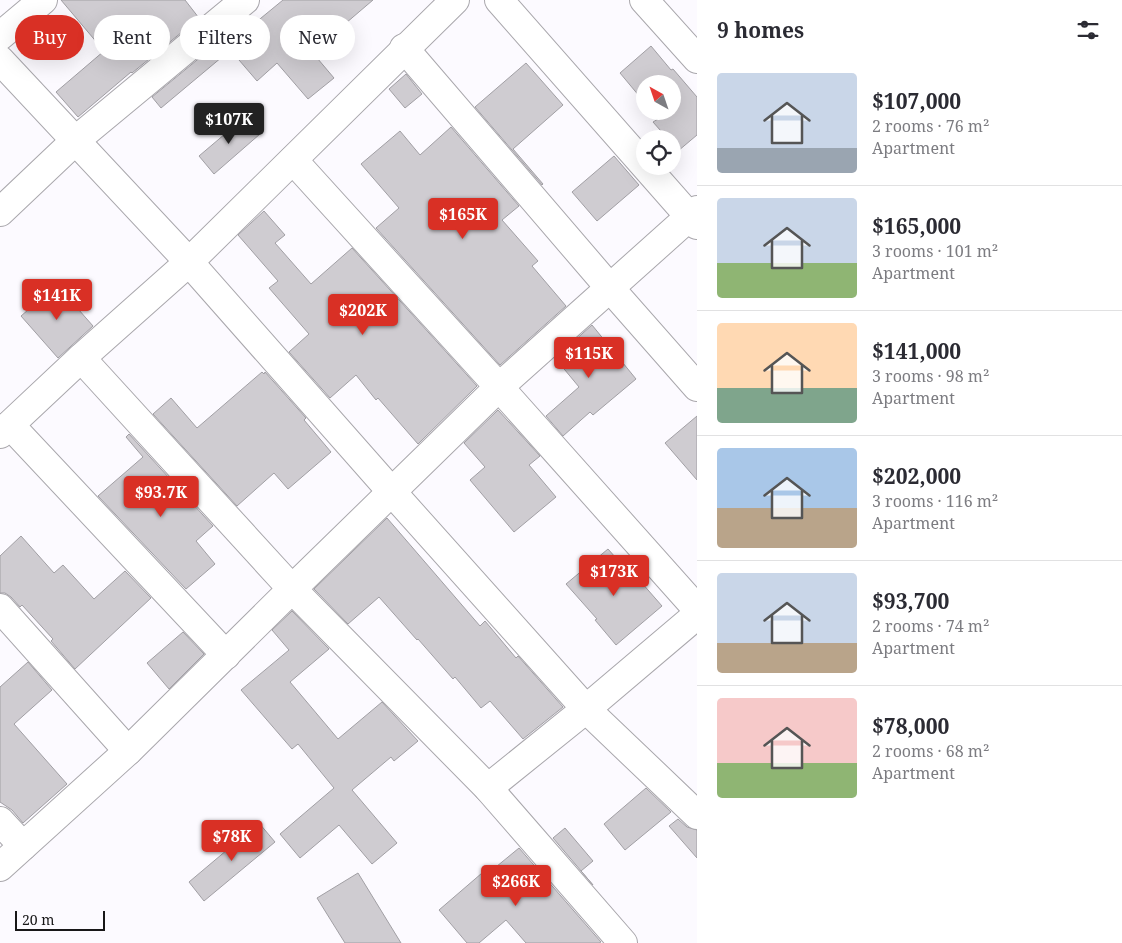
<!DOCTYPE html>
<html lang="en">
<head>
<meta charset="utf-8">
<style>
	:root { --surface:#fff; --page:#f2f2f3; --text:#2b2b33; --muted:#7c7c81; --line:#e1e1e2; --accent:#d93025 }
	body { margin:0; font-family:"Noto Serif",serif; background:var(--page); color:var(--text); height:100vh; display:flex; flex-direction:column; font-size:19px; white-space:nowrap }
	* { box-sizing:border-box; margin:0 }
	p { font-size:16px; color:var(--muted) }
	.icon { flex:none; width:28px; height:28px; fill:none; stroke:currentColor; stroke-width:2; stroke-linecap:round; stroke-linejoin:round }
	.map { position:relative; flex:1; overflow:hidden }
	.panel { display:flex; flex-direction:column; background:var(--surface); width:425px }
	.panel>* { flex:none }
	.banner { position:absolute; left:15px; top:15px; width:475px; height:45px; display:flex; gap:10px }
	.needle { width:32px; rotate:320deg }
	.fabs { position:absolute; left:636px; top:75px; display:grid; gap:10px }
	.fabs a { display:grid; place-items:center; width:45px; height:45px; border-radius:50%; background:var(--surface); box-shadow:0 5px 20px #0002; font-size:25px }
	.scale { position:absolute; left:15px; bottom:12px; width:90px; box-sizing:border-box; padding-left:5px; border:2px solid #181718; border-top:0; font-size:14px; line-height:18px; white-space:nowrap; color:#181718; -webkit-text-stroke:4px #fcfaff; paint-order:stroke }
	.price { position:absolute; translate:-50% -42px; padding:0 11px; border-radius:5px; background:var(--accent); color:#fff; font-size:16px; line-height:32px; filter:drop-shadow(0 1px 2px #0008) }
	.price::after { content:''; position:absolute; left:50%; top:30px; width:15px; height:11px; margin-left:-8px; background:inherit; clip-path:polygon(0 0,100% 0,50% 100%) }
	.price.on { background:#222; color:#fff }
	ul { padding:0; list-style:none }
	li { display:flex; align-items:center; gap:15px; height:125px; padding:0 20px }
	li+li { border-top:1px solid var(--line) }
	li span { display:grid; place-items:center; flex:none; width:140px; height:100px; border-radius:5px; color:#555 }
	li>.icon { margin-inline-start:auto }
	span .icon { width:60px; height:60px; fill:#fffc; stroke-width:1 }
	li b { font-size:21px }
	h2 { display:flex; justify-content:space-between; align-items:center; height:60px; padding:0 20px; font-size:21px }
	.chip { padding:0 18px; border-radius:22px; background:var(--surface); box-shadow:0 5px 20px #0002; font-size:18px; line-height:45px }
	.chip.on { background:var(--accent); color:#fff }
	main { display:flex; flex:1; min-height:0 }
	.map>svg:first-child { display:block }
</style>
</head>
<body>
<main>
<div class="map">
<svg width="697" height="943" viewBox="0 0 697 943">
	<rect width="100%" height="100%" fill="#fcfaff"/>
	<g fill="#cfccd1" stroke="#a19fa4">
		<polygon points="61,0 185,0 199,18 132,73 131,72 78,117 56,92 104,51"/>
		<polygon points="283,0 373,0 312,52 334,78 308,99 277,63 257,81 227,46"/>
		<polygon points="219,42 228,52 161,108 152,97"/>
		<polygon points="651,46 671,70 673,69 697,97 697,135 678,151 672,144 672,139 668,139 653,122 658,119 652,111 672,111 672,84 645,84 645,103 620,73"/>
		<polygon points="526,63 563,105 513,149 543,184 542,185 475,107"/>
		<polygon points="406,74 422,94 405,108 389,89"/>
		<polygon points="245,117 260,134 214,174 199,156"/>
		<polygon points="451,127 519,206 502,220 538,261 532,266 566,306 500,365 376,228 399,208 361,164 400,131 420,155"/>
		<polygon points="614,156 639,185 597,221 572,192"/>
		<polygon points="264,211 285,235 275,243 311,284 352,248 477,386 418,444 378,398 376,400 356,375 330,398 289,352 309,334 269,288 278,281 238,235"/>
		<polygon points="57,285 93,326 58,358 21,316"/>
		<polygon points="592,325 636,379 593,415 590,412 563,436 546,416 579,387 555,358"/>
		<polygon points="262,372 264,374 265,372 306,418 304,420 331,452 288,489 274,473 237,506 153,414 171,398 197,428"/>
		<polygon points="498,410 540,456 529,465 556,497 514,532 470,480 485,467 464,443"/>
		<polygon points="697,416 697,480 665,443"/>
		<polygon points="129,434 213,526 196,541 215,564 186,589 98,496 143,457 126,437"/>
		<polygon points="387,518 480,626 485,621 516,658 518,656 563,707 523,739 490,701 481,708 455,677 453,679 418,639 417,640 379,597 348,624 314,589"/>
		<polygon points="21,536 54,573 63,565 94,599 125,571 151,598 75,669 51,641 53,639 22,605 20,607 11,597 5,593 0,593 0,556"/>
		<polygon points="608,549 639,584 641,582 662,606 616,645 595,620 597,619 566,584"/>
		<polygon points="292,611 329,649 290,682 338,739 382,702 418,741 394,761 391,757 352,790 397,843 372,864 339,825 300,858 280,834 334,788 298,744 292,749 241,690 289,650 272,630"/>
		<polygon points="183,632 204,654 169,689 147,663"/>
		<polygon points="28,662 52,690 14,724 67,784 23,823 12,810 0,802 0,687"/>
		<polygon points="646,788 671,812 625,850 604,824"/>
		<polygon points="678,819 687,827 697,830 697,858 669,826"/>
		<polygon points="259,823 275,842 204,901 189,882"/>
		<polygon points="565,828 593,861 581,871 593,885 553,838"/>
		<polygon points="519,848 601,942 599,943 526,943 506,920 479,943 467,943 439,910 482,873 485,876"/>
		<polygon points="358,873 401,943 345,943 317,898"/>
	</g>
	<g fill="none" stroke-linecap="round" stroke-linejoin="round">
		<g stroke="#a9a7ac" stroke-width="30">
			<g id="minor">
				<polyline points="499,0 697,225"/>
				<polyline points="644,0 697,59"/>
				<polyline points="0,36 43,0"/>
				<polyline points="404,48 609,287 697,387"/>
				<polyline points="0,60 189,262 391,491 586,709 697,815"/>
				<polyline points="293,160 499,387 697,609"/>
				<polyline points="0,212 76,140 245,0"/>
				<polyline points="81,358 292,589 488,788 623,943"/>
				<polyline points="10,425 226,655"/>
				<polyline points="0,434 81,358 189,262 455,0"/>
				<polyline points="0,608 128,751"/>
				<polyline points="488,788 586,709 697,615"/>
				<polyline points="0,821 23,846"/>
				<polyline points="0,867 128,751 292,589 499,387 697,210"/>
			</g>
		</g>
		<use href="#minor" stroke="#fff" stroke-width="28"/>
	</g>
</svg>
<div class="fabs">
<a><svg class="needle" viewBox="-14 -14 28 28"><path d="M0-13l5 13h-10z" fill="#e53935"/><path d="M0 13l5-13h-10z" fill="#7c7c81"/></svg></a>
<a><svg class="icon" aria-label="locate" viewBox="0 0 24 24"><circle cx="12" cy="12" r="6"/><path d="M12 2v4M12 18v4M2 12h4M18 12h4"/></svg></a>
</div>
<div class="scale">20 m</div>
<b class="price on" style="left:229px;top:145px">$107K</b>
<b class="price" style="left:463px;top:240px">$165K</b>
<b class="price" style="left:57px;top:321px">$141K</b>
<b class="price" style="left:363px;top:336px">$202K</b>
<b class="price" style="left:589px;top:379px">$115K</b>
<b class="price" style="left:161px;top:518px">$93.7K</b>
<b class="price" style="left:614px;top:597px">$173K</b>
<b class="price" style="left:232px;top:862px">$78K</b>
<b class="price" style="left:516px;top:907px">$266K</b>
<div class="banner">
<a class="chip on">Buy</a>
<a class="chip">Rent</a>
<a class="chip">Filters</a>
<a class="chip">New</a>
</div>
</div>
<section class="panel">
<h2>9 homes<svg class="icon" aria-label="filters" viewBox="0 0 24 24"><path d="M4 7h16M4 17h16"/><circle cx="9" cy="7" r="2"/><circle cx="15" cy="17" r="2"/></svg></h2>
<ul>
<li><span style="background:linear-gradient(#c9d6e8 75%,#9aa5b1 0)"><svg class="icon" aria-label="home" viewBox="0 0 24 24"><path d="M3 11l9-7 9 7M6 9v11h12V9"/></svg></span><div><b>$107,000</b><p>2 rooms · 76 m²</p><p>Apartment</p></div></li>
<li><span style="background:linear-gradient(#c9d6e8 65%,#8fb573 0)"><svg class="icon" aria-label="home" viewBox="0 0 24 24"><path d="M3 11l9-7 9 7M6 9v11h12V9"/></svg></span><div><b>$165,000</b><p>3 rooms · 101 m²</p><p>Apartment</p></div></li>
<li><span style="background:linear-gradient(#ffd9b3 65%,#7fa58c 0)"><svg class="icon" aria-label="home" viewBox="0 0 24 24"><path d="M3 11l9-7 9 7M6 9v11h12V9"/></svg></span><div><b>$141,000</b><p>3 rooms · 98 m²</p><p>Apartment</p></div></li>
<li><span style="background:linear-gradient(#a9c7e8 60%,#b9a48a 0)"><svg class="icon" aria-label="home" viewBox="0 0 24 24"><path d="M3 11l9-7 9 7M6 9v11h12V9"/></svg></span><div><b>$202,000</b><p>3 rooms · 116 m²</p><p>Apartment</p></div></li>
<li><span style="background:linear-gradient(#c9d6e8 70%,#b9a48a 0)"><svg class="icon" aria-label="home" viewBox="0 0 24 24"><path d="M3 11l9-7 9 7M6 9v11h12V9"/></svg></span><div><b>$93,700</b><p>2 rooms · 74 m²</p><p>Apartment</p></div></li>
<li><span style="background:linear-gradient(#f6c9c9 65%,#8fb573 0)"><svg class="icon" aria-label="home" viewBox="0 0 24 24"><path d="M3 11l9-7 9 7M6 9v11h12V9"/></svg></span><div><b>$78,000</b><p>2 rooms · 68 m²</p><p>Apartment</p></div></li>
</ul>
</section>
</main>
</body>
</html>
